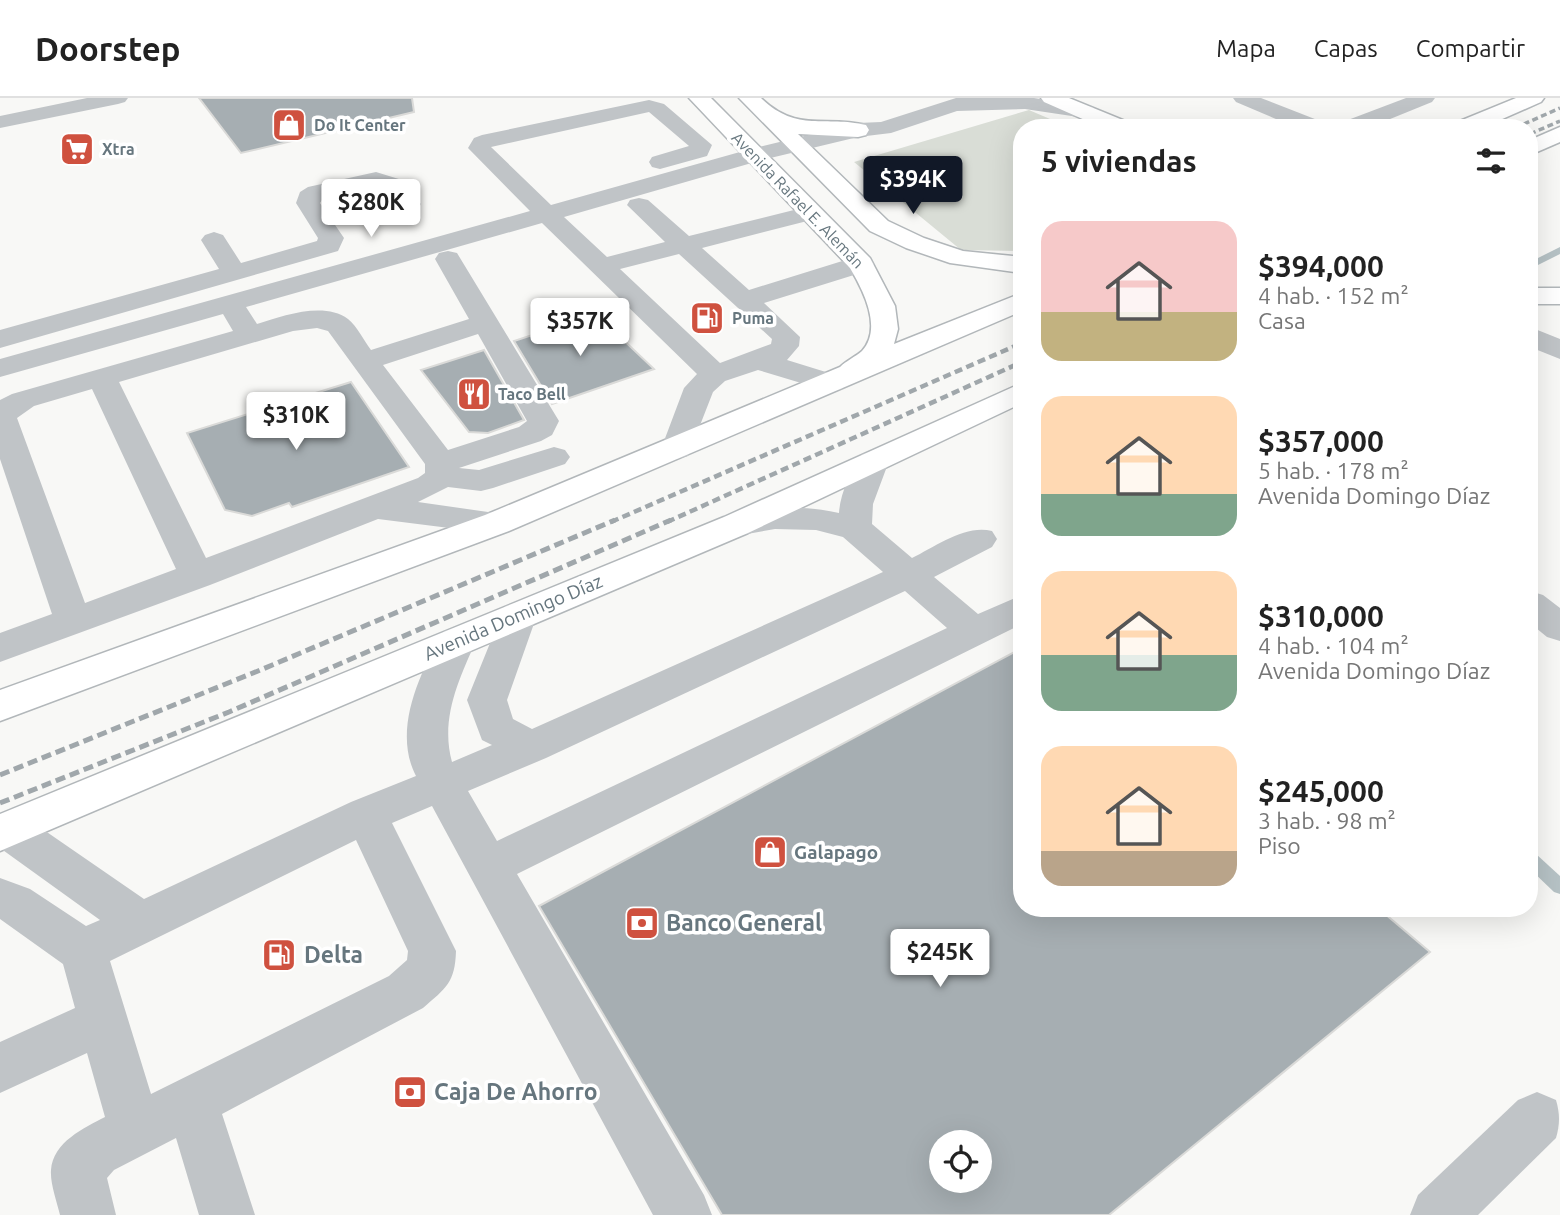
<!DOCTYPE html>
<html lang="es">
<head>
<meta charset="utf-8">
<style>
	:root { --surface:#fff; --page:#f6f6f6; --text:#222; --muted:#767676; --line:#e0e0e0; --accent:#111827 }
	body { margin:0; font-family:Ubuntu,sans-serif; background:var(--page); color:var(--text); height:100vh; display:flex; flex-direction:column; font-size:26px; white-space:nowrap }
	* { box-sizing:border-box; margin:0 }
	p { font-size:23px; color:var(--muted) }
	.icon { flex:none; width:38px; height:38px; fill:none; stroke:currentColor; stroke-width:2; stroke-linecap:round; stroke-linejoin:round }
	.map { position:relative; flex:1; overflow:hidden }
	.sheet { position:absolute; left:1013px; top:21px; width:525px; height:798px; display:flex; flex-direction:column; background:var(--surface); border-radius:28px; box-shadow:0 7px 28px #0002 }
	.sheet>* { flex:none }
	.tools { position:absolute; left:929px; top:1032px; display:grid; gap:14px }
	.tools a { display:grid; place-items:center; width:63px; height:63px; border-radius:50%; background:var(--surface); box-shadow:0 7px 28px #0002; font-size:35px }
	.price { position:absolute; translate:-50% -60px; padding:0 16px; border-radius:7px; background:#fff; color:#222; font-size:23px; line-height:46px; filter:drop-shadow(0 2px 4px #0008) }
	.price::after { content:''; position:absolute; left:50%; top:42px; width:21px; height:16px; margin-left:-10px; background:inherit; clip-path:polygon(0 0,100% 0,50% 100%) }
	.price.active { background:var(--accent); color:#fff }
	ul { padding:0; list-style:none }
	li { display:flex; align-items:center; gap:21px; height:175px; padding:0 28px }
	li span { display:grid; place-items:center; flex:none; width:196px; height:140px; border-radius:21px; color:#555 }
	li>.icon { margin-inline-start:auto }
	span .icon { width:84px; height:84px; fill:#fffc; stroke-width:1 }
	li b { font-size:30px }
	h2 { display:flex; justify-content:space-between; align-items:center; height:84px; padding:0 28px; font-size:30px }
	header { display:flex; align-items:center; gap:42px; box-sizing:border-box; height:98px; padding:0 35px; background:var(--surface); border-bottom:2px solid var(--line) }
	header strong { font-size:33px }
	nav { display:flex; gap:38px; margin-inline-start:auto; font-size:24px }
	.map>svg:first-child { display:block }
</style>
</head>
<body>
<header>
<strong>Doorstep</strong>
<nav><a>Mapa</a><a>Capas</a><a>Compartir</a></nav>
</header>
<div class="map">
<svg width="1560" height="1117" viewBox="0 0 1560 1117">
	<rect width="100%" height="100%" fill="#f8f8f6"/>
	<polygon fill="#d9ddd6" points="1029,12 1071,30 1022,30 1022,153 961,152 854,64"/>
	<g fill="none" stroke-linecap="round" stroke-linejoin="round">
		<g fill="#b6c2c5" fill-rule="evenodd">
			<polygon points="1560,149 1560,156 1530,171 1530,164"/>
			<polygon points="1530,754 1536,756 1560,778 1560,796 1554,794 1530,771"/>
		</g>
	</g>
	<g fill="#a6aeb2" stroke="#dadad8" stroke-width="2" fill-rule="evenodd">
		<polygon points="199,0 412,0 414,14 241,55"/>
		<polygon points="596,216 654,271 552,306 514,243"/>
		<polygon points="484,252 524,322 488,335 469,334 421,272"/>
		<polygon points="351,284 409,369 292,409 289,405 252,418 225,412 187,335"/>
		<path d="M1022,550v260h356l52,44 -321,263h-387l-183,-309zM942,1045h38v38h-38z"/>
	</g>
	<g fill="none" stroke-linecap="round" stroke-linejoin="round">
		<g stroke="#b2b7ba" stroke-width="3">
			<g id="major">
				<path d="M689,0h22l159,160 25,48 3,23 -4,15 128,-51v18l-513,220 -509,190v-31l485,-175 355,-148c6,-6 15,-10 22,-16 21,-23 1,-61 -12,-83z"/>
				<path d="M739,0h22c36,35 64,17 105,27l3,5 -3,5 -8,2 -60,-3 90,87 36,17 39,13 59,6v16l-72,-10 -44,-15 -36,-17z"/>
				<polygon points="1041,0 1069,0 1130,25 1133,30 1103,30 1044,4"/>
				<polygon points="1516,0 1544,0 1541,4 1482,30 1452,30 1455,25"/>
				<polygon points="1560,29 1560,44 1530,57 1530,42"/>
				<rect x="1530" y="190" width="30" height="16"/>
				<polygon points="1022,285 1022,305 748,435 0,753 0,716 724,419"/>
			</g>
		</g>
		<g fill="#c0c4c7" fill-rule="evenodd">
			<polygon points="87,0 128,0 125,4 118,6 0,30 0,18"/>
			<path d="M956,0h78l51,8 8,1 3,5 -3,5 -8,1 -60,-9 -68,2 -66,22 -33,4 -96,23 -198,57 43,40 58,-15 -38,-37 3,-5 9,-2 9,2 41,36 121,-30 9,2 3,5 -3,5 -117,30 47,42 103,-32 9,-2 9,2 4,6 -4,6 -106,33 36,34 -1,9 -12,14 55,17 4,6 -4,6 -11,3 -73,-22 -33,11 -12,11 -25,64 -11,3 -11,-3 -5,-7 23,-61 13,-14 -155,-151 -296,84 11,17c25,-8 67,-23 91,-5 9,7 16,22 23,31l98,-31 -34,-60 4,-6 9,-2 9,2 102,168 -7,14 -11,6 -82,27 20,2 75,-23 11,3 5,7 -5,7 -72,24 -12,3 -33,-4 -30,15 91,13 5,8 -5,8 -12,3 -119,-15 -168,66 -210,77v-29l52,-19 -52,-155v-59l12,-6 221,-63 -10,-17 -223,63v-18l530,-148 -62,-63 6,-10 8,-3 167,-35 15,4 48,41 -5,11 -47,13 -8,-2 -3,-5 3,-5 37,-11 -40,-34 -158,35 60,58 196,-55 111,-27 23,-1zM679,156l93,85 -1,5 -51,19 -100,-94zM317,230l11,3 97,133v9l-7,5 -212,80 -87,-176 174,-51zM478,236l49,87 -8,6 -71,23 -65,-85zM92,291l84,180 -91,34 -68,-185 17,-12z"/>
			<polygon points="1233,0 1261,0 1325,25 1328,30 1297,30 1236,4"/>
			<polygon points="1406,0 1435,0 1432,4 1368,30 1337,30 1340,25"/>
			<path d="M376,74l26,8 19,24 -3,5c-26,7 -20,-17 -40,-22 -15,-3 -39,7 -54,10l-4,6 24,35 -6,13 -338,97v-18l219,-61 -18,-29 4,-5 9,-3 9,3 18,28 76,-22 1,-3 -22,-35 4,-11 8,-5z"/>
			<polygon points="1530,229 1560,241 1560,261 1530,249"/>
			<path d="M873,353l11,3 5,7 -16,43 -1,20 40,34c24,-12 54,-34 80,-27l5,8 -5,8 -58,30 44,37 44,-19v29l-505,250 187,321 8,20h-59l-221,-409 -40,17 64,128c-1,32 -10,37 -33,57l-201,106 33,101h-56l-23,-77 -62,32 -7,8 9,37h-56c-3,-13 -10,-31 -9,-45 2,-28 33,-42 54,-53l-18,-64 -87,40v-51l75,-34 -12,-44 -63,-45v-41l30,11 56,37 14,-6 -100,-72v-33l9,-3 16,5 119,82 207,-97 65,-26c-24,-46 4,-104 28,-145l13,-4 13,4 6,10c-17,38 -36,78 -24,121l40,-17 -10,-5 -15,-40 38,-94 13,-4 13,4 6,9 -30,85 6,19 19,10 351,-157 -40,-35 -27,-7 -41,-1 -39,7 -12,-3 -5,-8 5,-8c38,-10 76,-13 115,-4 1,-19 12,-43 23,-59zM905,493l42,37 -450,213 -29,-50 78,-33zM356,742l52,111 -1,9 -18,16 -238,118 -41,-133z"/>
			<polygon points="1530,493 1543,497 1560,510 1560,543 1547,539 1530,525"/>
			<path d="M1537,994l19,8c4,14 4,24 0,38l-78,77h-68l8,-20 100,-95z"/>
		</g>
		<use href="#major" fill="#fff" fill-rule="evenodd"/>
		<g stroke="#a0a7ab" stroke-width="3.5" stroke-dasharray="6 3.5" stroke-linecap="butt">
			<polyline points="1515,30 1560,10"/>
			<polyline points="1530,36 1560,23"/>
		</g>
		<g stroke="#a0a7ab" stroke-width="4.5" stroke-dasharray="8 4.5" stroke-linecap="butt">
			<polyline points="611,424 1022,245"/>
			<polyline points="667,424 1022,264"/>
		</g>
		<g stroke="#a0a7ab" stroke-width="5" stroke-dasharray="10 5" stroke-linecap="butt">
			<polyline points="0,677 258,573 615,422"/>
			<polyline points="0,705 229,614 671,422"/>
		</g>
	</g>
	<defs>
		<g id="shop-square" transform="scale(1.75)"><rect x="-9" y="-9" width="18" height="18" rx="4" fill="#cf513f" stroke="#fff"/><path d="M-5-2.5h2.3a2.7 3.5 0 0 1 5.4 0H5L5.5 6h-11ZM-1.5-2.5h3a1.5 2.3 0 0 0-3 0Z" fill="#fff"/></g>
		<g id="supermarket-square" transform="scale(1.75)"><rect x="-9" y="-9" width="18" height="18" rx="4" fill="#cf513f" stroke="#fff"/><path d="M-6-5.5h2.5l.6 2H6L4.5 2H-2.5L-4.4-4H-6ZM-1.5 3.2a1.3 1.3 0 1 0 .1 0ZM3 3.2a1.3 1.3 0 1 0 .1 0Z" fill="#fff"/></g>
		<g id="fuel-square" transform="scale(1.75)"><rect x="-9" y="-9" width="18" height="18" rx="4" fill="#cf513f" stroke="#fff"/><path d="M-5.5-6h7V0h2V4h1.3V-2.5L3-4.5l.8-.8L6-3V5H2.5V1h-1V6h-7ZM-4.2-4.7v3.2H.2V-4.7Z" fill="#fff"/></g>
		<g id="restaurant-square" transform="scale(1.75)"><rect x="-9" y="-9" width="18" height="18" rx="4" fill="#cf513f" stroke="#fff"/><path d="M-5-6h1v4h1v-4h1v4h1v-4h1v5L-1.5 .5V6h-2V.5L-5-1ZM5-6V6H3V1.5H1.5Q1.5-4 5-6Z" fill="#fff"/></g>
		<g id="bank-square" transform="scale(1.75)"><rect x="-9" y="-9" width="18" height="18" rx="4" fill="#cf513f" stroke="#fff"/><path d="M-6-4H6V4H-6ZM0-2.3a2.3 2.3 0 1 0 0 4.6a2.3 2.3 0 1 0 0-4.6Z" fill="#fff"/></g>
	</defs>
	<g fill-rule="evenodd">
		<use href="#shop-square" x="289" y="27"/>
		<use href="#supermarket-square" x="77" y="51"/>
		<use href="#fuel-square" x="707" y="220"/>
		<use href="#restaurant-square" x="474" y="296"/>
		<use href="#shop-square" x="770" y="754"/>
		<use href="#bank-square" x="642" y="825"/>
		<use href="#fuel-square" x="279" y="857"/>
		<use href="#bank-square" x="410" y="994"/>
	</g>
	<g text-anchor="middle" stroke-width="7" stroke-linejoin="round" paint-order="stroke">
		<g font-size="16" font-weight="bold" fill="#66767e" stroke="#fff" text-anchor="start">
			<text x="314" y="33">Do It Center</text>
			<text x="102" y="57">Xtra</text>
			<text x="732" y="226">Puma</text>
			<text x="498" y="302">Taco Bell</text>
		</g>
		<g font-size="16" fill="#66767e" stroke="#fff">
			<text transform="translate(798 102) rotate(46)" y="6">Avenida Rafael E. Alemán</text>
		</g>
		<g font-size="19" fill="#66767e" stroke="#fff">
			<text transform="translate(513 519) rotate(-23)" y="7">Avenida Domingo Díaz</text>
		</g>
		<g font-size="19" font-weight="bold" fill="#66767e" stroke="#fff" text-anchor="start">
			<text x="794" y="761">Galapago</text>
		</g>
		<g font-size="23" font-weight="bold" fill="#66767e" stroke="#fff" text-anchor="start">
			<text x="666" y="833">Banco General</text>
			<text x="304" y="865">Delta</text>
			<text x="434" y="1002">Caja De Ahorro</text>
		</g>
	</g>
</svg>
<div class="tools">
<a><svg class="icon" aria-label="locate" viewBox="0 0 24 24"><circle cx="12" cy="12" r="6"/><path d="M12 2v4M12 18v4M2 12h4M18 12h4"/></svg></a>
</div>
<b class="price active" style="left:913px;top:118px">$394K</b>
<b class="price" style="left:371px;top:141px">$280K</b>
<b class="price" style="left:580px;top:260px">$357K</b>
<b class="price" style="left:296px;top:354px">$310K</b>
<b class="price" style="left:940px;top:891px">$245K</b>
<section class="sheet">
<h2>5 viviendas<svg class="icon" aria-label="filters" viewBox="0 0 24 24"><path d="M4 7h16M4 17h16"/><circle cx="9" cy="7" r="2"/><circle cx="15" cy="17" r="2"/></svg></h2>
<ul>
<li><span style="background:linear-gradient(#f6c9c9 65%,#c2b280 0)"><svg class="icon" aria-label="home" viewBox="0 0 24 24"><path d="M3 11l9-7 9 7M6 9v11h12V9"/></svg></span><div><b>$394,000</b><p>4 hab. · 152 m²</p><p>Casa</p></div></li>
<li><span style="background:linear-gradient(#ffd9b3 70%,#7fa58c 0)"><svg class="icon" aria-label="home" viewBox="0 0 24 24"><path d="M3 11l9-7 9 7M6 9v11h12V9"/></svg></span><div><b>$357,000</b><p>5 hab. · 178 m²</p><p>Avenida Domingo Díaz</p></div></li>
<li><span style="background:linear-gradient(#ffd9b3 60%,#7fa58c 0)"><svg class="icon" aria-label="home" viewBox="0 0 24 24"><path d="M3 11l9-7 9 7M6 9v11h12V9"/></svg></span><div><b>$310,000</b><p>4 hab. · 104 m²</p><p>Avenida Domingo Díaz</p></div></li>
<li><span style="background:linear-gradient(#ffd9b3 75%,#b9a48a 0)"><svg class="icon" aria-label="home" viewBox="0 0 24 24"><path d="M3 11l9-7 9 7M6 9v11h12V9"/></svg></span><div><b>$245,000</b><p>3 hab. · 98 m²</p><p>Piso</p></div></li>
</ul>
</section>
</div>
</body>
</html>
